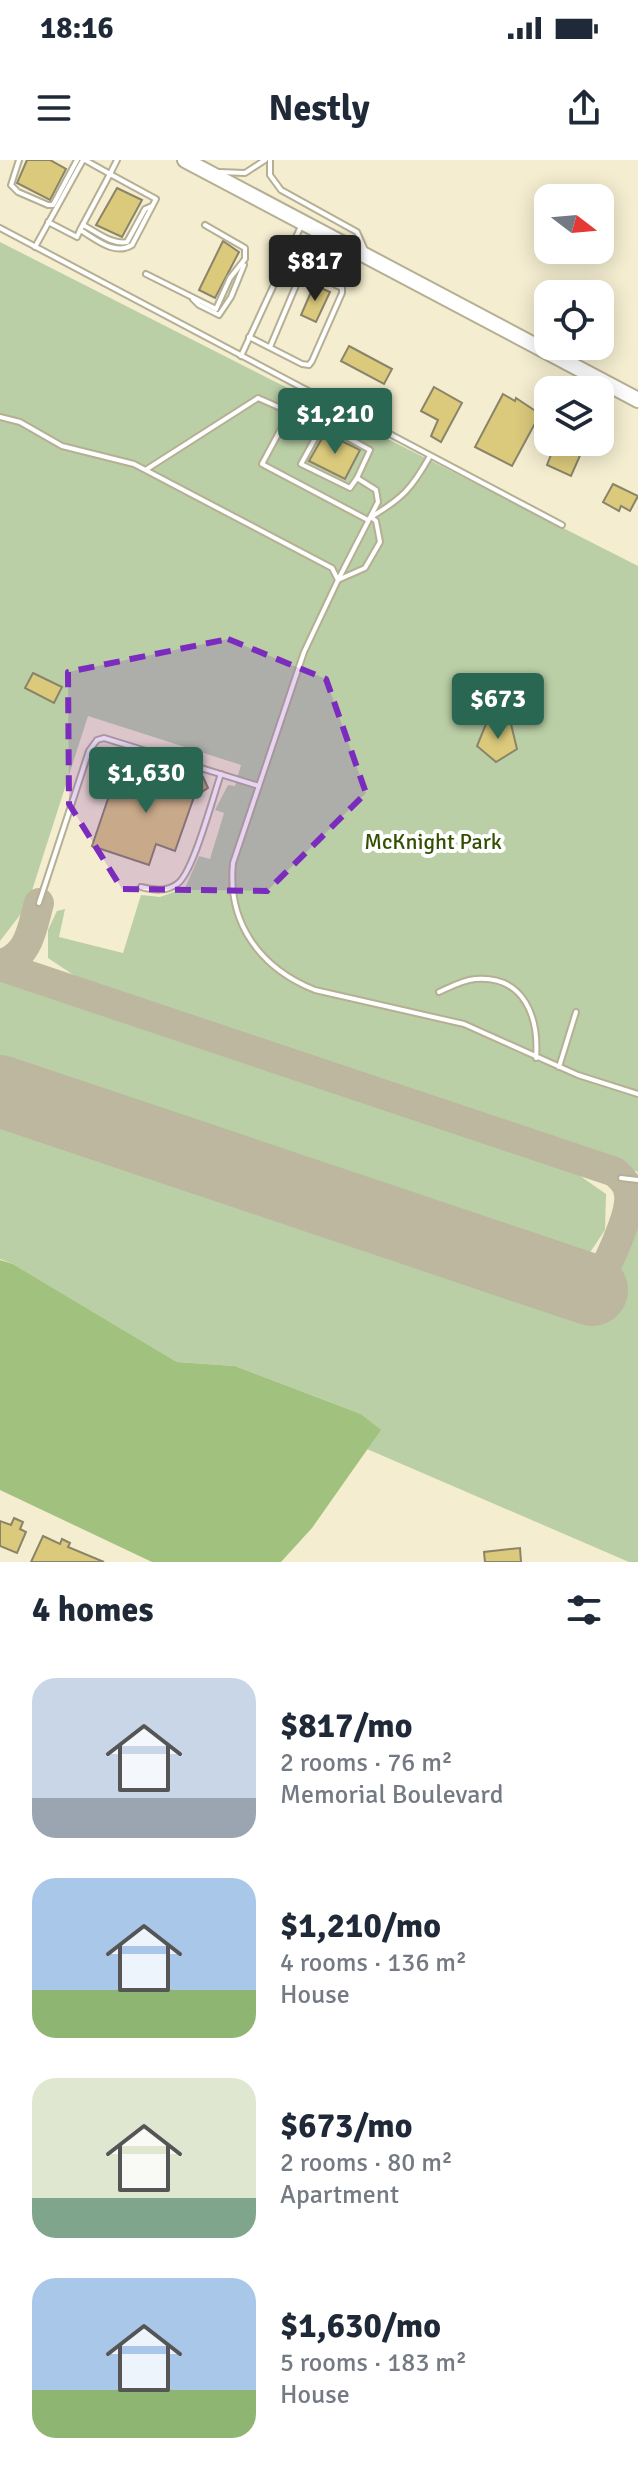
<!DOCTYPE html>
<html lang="en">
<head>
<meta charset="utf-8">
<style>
	:root { --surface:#fff; --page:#f6f6f7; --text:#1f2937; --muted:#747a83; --accent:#2a6753 }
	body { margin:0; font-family:Signika,sans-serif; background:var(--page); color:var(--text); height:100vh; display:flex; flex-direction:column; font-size:30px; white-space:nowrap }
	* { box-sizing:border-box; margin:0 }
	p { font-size:26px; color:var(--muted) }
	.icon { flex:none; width:44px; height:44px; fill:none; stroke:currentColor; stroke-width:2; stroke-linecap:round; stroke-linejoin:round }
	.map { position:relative; height:1402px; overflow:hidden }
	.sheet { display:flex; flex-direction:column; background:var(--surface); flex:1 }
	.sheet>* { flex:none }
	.needle { width:52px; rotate:106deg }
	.tools { position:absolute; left:534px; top:24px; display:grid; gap:16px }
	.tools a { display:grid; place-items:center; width:80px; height:80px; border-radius:16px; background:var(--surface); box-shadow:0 4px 20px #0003; font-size:40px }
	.price { position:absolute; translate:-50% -68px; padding:0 18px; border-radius:8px; background:var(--accent); color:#fff; font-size:26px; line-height:52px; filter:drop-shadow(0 2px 4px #0008) }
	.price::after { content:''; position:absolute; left:50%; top:48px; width:24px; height:18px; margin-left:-12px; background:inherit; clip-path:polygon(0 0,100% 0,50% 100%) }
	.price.on { background:#222; color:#fff }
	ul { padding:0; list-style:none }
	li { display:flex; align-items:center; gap:24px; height:200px; padding:0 32px }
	li span { display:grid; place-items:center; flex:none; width:224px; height:160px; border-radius:24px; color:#555 }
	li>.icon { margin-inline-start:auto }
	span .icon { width:96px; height:96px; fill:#fffc; stroke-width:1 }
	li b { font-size:34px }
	h2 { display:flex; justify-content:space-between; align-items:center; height:96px; padding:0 32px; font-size:34px }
	.status { display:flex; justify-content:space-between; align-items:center; height:56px; padding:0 40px; background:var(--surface); direction:ltr }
	.status svg { height:22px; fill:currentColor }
	header { display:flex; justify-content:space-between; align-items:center; height:104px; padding:0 32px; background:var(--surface); font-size:36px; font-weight:700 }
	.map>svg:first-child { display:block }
</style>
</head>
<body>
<div class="status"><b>18:16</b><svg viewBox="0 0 49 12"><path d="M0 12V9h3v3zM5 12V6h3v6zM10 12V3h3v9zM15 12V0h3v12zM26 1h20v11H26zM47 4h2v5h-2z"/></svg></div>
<header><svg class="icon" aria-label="menu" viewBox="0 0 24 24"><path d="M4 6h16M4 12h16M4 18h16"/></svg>Nestly<svg class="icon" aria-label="share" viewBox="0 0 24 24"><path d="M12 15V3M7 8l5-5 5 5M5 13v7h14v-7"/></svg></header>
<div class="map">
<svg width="638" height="1402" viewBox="0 0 638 1402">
	<rect width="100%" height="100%" fill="#f4edd0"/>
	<g fill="#bacfa6">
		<polygon points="0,82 638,406 638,1012 555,981 90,826 48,798 48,770 57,751 65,749 59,777 123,793 141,735 160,737 185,728 199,696 210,699 224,653 215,650 228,625 235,626 241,605 88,556 27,746 0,781"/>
		<polygon points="0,816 563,1004 606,1034 605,1070 585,1100 0,905"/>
		<polygon points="0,957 600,1158 638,1049 638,1402 629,1402 367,1289 380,1270 361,1254 235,1206 177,1202 13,1104 0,1099"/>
	</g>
	<polygon fill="#a1c27e" points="0,1100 13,1104 177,1202 235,1206 361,1254 381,1270 312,1368 281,1402 152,1402 0,1330"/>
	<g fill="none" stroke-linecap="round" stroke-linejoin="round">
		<g stroke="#bdb79f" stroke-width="30">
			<path d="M0,804c29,-6 32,-36 39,-61"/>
			<path d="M0,806l615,206c7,7 13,12 14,22 3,21 -24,77 -37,96"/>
		</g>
		<polyline stroke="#bdb79f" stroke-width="72" points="0,931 592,1130"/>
	</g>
	<g fill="#dbc97c" stroke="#8a8469" stroke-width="2">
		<polygon points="27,0 50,0 66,9 50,40 17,23"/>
		<polygon points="117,28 142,40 122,77 96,65"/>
		<polygon points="223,81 239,92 215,138 199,130"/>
		<polygon points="314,125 330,132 316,162 301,155"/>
		<polygon points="349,186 392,209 384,224 341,201"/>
		<polygon points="434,227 462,243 441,282 431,276 438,260 421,251"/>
		<polygon points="503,234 515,241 516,238 540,254 512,306 475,287"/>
		<polygon points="325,273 360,290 345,319 309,301"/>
		<polygon points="556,282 586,282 571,316 547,305"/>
		<polygon points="613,324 638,336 630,351 621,346 619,351 603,342"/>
		<polygon points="33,513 62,527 54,543 25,528"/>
		<polygon points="486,564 511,564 517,589 496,602 477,586"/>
		<polygon points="143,607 191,623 203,617 208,628 194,637 175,691 156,684 149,705 92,686 116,615 138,625"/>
		<polygon points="14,1358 23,1362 20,1369 26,1372 17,1393 0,1386 0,1361 11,1365"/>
		<polygon points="43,1376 60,1384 62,1379 70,1383 68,1387 104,1402 31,1402"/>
		<polygon points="520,1388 521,1402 485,1402 484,1392"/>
	</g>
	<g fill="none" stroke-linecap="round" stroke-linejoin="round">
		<g stroke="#b5af93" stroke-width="8">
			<g id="lane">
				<polyline points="19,0 11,25 18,32 48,45 53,45 77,0"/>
				<polyline points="85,0 110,14 117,0"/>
				<polyline points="270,0 270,15 281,30 357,72 365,90"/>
				<polyline points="220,12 245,13 265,0"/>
				<path d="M48,62l29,15 3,-7 30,-56 46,25 -24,46c-18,11 -36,-6 -52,-15"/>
				<path d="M83,65c14,7 29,20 44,17l18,-33 7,-3"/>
				<polyline points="0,68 562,365"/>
				<polyline points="35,87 83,0"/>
				<polyline points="146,114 216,149 230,118 245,99 245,88 205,65"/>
				<polyline points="193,139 199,145 219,155 231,137 244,105"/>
				<polyline points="249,177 302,204 309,205 312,201 342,133 342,128 283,100"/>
				<polyline points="270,187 303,109"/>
				<polyline points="241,196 302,64"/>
				<path d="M0,257l20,5 42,24 72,18 198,104 6,12 -34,72 -71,211c-6,60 27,105 82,127l149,34 114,51 60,19"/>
				<polyline points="147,309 258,238 290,252 262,304 368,360"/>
				<path d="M340,419l25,-11 15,-26 -4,-21 -5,-4c32,-19 41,-29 59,-61"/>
				<polyline points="338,420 378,342 376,330 357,318 350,328 301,304 323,264 370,290 357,318"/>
				<path d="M141,727c13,3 25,5 36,-3 16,-10 36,-88 44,-110"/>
				<polyline points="39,743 89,591 97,580 104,578 259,626"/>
				<path d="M439,832c11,-5 24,-12 36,-13 50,-4 64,39 61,79"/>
				<polyline points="559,907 576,852"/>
				<polyline points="621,1018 638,1020"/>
			</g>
		</g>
		<g stroke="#b5af93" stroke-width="18">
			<polyline id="primary" points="185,0 638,240"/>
		</g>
		<use href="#lane" stroke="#fff" stroke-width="4"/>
		<use href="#primary" stroke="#fff" stroke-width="14"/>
	</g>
	<path fill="#7b2cbf" fill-opacity="0.2" stroke="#7b2cbf" stroke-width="6" stroke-dasharray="16 10" stroke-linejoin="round" d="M228,479l98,40 40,114 -99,98 -145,-2 -53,-85 -1,-132z"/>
	<g text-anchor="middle" stroke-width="8" stroke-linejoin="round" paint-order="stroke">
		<g font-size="22" fill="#335002" stroke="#fff">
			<text x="433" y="689">McKnight Park</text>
		</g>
	</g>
</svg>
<div class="tools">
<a><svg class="needle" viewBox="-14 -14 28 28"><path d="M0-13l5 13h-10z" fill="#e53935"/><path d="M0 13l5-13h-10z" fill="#747a83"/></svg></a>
<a><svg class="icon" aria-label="locate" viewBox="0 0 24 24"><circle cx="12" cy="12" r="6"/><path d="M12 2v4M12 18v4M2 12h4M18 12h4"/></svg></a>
<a><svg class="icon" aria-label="layers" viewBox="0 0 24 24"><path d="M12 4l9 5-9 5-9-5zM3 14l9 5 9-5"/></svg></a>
</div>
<b class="price on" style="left:315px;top:143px">$817</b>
<b class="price" style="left:335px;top:296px">$1,210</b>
<b class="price" style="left:498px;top:581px">$673</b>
<b class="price" style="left:146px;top:655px">$1,630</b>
</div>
<section class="sheet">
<h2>4 homes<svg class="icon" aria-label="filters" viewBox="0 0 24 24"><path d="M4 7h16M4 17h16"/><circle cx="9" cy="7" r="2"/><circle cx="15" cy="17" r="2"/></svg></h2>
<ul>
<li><span style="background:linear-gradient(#c9d6e8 75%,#9aa5b1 0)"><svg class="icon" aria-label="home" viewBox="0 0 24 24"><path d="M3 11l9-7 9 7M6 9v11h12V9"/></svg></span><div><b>$817/mo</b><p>2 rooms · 76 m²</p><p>Memorial Boulevard</p></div></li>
<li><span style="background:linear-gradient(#a9c7e8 70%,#8fb573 0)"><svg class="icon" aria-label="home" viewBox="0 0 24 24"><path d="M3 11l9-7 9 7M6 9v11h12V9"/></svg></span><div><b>$1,210/mo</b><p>4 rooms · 136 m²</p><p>House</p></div></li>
<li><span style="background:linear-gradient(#dfe7d0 75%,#7fa58c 0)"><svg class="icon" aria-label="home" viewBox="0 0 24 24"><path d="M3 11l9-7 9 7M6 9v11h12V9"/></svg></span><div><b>$673/mo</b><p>2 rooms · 80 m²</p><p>Apartment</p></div></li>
<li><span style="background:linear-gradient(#a9c7e8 70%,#8fb573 0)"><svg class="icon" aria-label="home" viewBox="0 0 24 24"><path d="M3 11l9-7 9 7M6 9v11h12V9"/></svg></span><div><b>$1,630/mo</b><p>5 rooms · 183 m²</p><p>House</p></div></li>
</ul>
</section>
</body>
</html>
